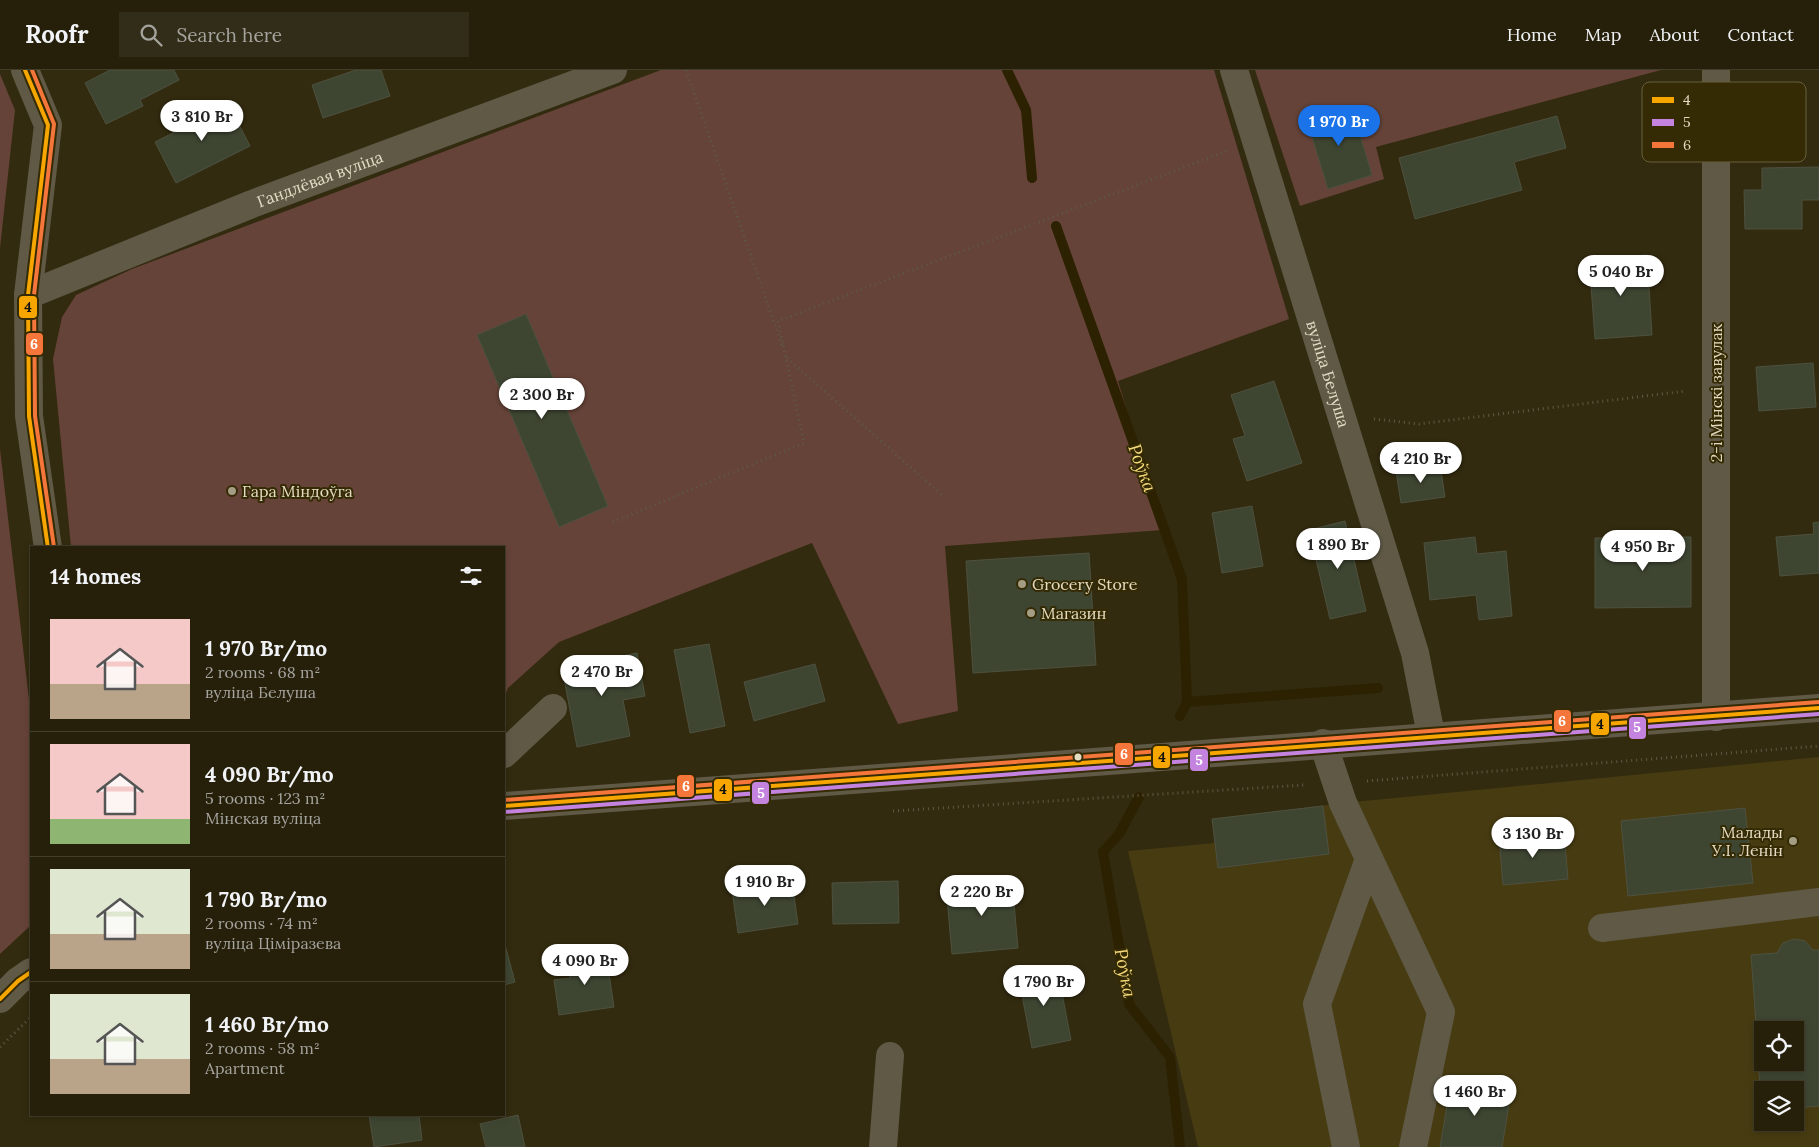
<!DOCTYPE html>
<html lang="en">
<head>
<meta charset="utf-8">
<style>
	:root { --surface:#26200b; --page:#322d19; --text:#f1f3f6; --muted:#a4a39d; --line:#423e2c; --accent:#1a73e8 }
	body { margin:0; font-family:Lora,serif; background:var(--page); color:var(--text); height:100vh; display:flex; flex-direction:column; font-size:19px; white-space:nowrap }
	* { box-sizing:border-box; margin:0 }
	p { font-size:16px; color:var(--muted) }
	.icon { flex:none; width:28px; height:28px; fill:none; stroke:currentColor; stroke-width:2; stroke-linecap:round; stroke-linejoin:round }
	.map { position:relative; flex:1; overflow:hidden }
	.drawer { position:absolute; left:30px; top:476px; width:475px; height:570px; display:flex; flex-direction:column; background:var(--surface); border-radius:0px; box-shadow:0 2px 8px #0003,0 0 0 1px var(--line) }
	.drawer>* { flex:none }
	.buttons { position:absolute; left:1754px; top:951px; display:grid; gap:10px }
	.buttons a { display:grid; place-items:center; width:50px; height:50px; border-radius:0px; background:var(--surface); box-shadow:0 2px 8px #0003,0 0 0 1px var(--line); font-size:25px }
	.price { position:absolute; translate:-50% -42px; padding:0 11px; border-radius:18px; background:#fff; color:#222; font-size:16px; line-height:32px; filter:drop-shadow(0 1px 2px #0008) }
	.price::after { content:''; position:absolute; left:50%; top:30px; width:15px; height:11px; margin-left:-8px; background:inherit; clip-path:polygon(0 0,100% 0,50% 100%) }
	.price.current { background:var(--accent); color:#fff }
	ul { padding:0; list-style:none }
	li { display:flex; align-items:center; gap:15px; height:125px; padding:0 20px }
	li+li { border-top:1px solid var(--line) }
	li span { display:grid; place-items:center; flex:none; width:140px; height:100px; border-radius:0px; color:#555 }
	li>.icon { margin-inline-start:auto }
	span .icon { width:60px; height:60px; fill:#fffc; stroke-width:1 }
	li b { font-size:21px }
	h2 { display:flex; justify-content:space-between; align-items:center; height:60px; padding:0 20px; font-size:21px }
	header { display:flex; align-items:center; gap:30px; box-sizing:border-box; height:70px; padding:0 25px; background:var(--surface); border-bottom:1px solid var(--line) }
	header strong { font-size:24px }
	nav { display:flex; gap:28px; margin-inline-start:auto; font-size:18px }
	.search { width:350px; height:45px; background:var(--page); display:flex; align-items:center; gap:12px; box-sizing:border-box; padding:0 18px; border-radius:0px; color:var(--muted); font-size:19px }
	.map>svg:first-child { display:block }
</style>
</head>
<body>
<header>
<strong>Roofr</strong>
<div class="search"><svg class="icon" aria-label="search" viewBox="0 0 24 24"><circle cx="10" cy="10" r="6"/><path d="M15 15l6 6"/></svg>Search here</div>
<nav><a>Home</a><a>Map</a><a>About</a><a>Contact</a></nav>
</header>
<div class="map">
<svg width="1819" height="1077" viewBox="0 0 1819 1077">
	<rect width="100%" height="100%" fill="#322b0f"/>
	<path fill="#473b11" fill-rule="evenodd" d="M1819,687v390h-621l-70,-296 87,-8 -3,-24 131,-16zM1762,960h33v32h-33zM1762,1020h33v32h-33z"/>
	<g fill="#664338" fill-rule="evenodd">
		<polygon points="661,0 1214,0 1289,249 1118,311 1163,460 945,476 958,641 898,654 812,473 559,572 508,618 504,628 504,478 71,477 53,289 62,247 76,225 132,199"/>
		<path d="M1255,0h406l-285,77 8,32 -84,27zM1351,35l21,70 -44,14 -21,-71z"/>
		<polygon points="0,4 15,40 0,178"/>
		<polygon points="0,379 31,647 31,855 0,884"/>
	</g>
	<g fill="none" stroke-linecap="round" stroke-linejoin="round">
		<g stroke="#2c2201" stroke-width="10">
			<polyline points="1007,0 1026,40 1032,108"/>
			<polyline points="1056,156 1182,509 1187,632 1180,646"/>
			<polyline points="1187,632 1378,618"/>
			<polyline points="1139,727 1119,764 1103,782 1129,934 1170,987 1180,1077"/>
		</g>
	</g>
	<g fill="#3e4632" stroke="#4e513f">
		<polygon points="110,0 174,0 179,10 140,30 143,36 106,54 85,13"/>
		<polygon points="356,0 381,0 390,26 323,48 312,15"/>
		<polygon points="208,32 214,43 229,35 250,76 176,113 155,72 189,55 184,45"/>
		<polygon points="1351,35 1372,105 1328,119 1306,48"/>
		<polygon points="1557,46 1566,78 1514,92 1522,120 1415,149 1399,88"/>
		<polygon points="1819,97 1819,130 1802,130 1802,159 1745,159 1744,120 1762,120 1762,98"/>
		<polygon points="1647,185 1652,265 1595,269 1589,189"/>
		<polygon points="526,244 608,436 559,457 477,265"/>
		<polygon points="1813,293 1816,337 1759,341 1756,297"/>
		<polygon points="1274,311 1302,393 1247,411 1233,369 1245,366 1231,325"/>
		<polygon points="1440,394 1445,427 1401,433 1396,401"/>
		<polygon points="1252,436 1263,496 1222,503 1212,443"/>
		<polygon points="1345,451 1366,541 1330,549 1309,460"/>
		<polygon points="1819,452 1819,503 1780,506 1776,467 1814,464 1813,453"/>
		<polygon points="1475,467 1477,484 1506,481 1512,546 1479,550 1476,525 1430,530 1424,473"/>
		<polygon points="1691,467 1691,537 1595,538 1595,468"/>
		<polygon points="1089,483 1096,595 973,603 966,491"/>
		<polygon points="709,574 725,656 690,663 674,580"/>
		<polygon points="637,583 645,626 623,630 630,666 577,677 562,598"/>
		<polygon points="815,594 825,631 754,651 744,612"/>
		<polygon points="1323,736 1329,784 1218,798 1212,749"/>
		<polygon points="1745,738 1753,813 1628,826 1621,751"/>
		<polygon points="1564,763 1568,809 1503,815 1499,768"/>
		<polygon points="792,811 798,854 738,863 732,820"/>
		<polygon points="898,811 899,853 833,854 832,813"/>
		<polygon points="1012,811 1018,878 952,884 946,817"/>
		<polygon points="1794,869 1805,871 1813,880 1819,880 1819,1036 1795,1038 1795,1020 1762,1020 1762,1041 1758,990 1762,990 1762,992 1795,992 1795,960 1777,960 1776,952 1756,953 1751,885 1777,883 1783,873"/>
		<polygon points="504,871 515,912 504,915"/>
		<polygon points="606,884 614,937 559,945 554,910 570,908 568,890"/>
		<polygon points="1057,897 1071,970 1032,978 1018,904"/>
		<polygon points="1451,1012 1511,1023 1502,1077 1440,1077"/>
		<polygon points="369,1045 419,1045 422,1070 374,1077"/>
		<polygon points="518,1045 525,1077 486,1077 480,1054"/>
	</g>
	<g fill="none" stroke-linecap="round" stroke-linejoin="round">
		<g stroke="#5e5947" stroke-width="3" stroke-dasharray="1 4" stroke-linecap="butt">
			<polyline points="686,0 782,275"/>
			<polyline points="787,288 944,427"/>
			<polyline points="1374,349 1419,354 1686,321"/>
			<polyline points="613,452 804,373 778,251 1227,81"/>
			<polyline points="1367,711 1819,676"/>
			<polyline points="893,741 1304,715"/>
			<polyline points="0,977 31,947"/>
		</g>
		<g stroke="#5f5946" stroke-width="28">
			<polyline points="25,0 48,55 28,225 29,346 48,478"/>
			<path id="s1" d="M1234,0l181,583 16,82"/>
			<polyline points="1716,0 1716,647"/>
			<path id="s2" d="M28,225l224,-91 361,-134"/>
			<polyline points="1323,673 1343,733 1441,942 1413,1077"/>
			<polyline points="504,684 553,638"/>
			<polyline points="504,736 1819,638"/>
			<polyline points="1602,858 1819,832"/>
			<polyline points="0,929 18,911 31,902"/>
			<polyline points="883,1077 890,986"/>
			<polyline points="1346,1077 1317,934 1369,789"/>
		</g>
		<g stroke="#342a03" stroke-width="8">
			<g id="bus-1">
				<polyline points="25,0 48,55 28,225 29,346 48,478"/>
				<polyline points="504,736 1819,638"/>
				<polyline points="0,929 18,911 31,902"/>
			</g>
		</g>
		<g stroke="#342a03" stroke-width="8">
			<polyline id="bus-2" points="504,742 1819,644"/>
		</g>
		<g stroke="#342a03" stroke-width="8">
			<g id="bus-3">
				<polyline points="32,0 54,54 34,225 35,346 54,477"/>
				<polyline points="504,730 1819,632"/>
			</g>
		</g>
		<use href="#bus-1" stroke="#f7a600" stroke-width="4"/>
		<use href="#bus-2" stroke="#c483df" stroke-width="4"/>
		<use href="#bus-3" stroke="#f5763a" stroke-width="4"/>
	</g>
	<g fill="#a59d83" stroke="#342a03" stroke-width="2">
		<circle cx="232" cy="421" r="5"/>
		<circle cx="1022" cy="514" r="5"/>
		<circle cx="1031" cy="543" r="5"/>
		<circle cx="1793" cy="771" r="5"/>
	</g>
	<circle fill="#e3dbc2" stroke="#342a03" stroke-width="2" cx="1078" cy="687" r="4.5"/>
	<g text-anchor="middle" stroke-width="4" stroke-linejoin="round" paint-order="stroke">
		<g font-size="16" fill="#e3dbc2" stroke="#342a03">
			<text dy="6" stroke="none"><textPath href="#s2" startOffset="314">Гандлёвая вуліца</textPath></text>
			<text dy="6" stroke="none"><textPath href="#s1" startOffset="318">вуліца Белуша</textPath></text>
			<text transform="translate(1716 323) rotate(-90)" y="6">2-і Мінскі завулак</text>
		</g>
		<g font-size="16" fill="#e3dbc2" stroke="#342a03" text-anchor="start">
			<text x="242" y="427">Гара Міндоўга</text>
			<text x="1032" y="520">Grocery Store</text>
			<text x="1041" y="549">Магазин</text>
			<text x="1783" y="768" text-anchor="end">Малады<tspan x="1783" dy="18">У.І. Ленін</tspan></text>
		</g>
		<g font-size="18" font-style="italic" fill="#f7da7c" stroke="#342a03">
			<text transform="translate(1142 398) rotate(70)" y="6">Роўка</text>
			<text transform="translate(1125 903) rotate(79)" y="6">Роўка</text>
		</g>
	</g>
	<rect x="1642" y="12" width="164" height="80" rx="8" fill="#342a03" stroke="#695f3c" stroke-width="1"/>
	<rect x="1652" y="27" width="22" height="6" fill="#f7a600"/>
	<rect x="1652" y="49" width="22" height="7" fill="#c483df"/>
	<rect x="1652" y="72" width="22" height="6" fill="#f5763a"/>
	<g font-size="14" fill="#e3dbc2">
		<text x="1683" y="35">4</text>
		<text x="1683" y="57">5</text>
		<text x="1683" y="80">6</text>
	</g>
	<g stroke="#342a03" stroke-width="2">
		<rect x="18" y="225" width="20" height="24" rx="5" fill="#f7a600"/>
		<rect x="25" y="262" width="19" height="24" rx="5" fill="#f5763a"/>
		<rect x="1553" y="639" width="19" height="24" rx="5" fill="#f5763a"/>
		<rect x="1590" y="642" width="20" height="24" rx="5" fill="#f7a600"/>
		<rect x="1628" y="646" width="19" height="24" rx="5" fill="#c483df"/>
		<rect x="1114" y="672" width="20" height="24" rx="5" fill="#f5763a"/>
		<rect x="1152" y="675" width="19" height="24" rx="5" fill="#f7a600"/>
		<rect x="1189" y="678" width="20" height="24" rx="5" fill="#c483df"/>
		<rect x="676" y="704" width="19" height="24" rx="5" fill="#f5763a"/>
		<rect x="713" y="708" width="20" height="24" rx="5" fill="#f7a600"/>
		<rect x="751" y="711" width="19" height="24" rx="5" fill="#c483df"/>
	</g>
	<g font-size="14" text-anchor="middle" font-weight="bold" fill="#fff">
		<text x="34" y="279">6</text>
		<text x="1562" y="656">6</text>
		<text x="1637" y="662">5</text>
		<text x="1124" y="689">6</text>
		<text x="1199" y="695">5</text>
		<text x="686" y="721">6</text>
		<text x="761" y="728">5</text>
	</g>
	<g font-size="14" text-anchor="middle" font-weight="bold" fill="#111">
		<text x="28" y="242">4</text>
		<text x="1600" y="659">4</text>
		<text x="1162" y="692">4</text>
		<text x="723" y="724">4</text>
	</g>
</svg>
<div class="buttons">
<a><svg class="icon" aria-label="locate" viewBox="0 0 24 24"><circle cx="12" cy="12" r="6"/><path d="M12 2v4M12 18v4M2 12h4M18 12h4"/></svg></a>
<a><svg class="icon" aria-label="layers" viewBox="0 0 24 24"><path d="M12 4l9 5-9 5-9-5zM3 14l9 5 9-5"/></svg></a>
</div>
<b class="price" style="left:202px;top:72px">3 810 Br</b>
<b class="price current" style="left:1339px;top:77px">1 970 Br</b>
<b class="price" style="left:1621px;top:227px">5 040 Br</b>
<b class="price" style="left:542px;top:350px">2 300 Br</b>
<b class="price" style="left:1421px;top:414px">4 210 Br</b>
<b class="price" style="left:1338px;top:500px">1 890 Br</b>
<b class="price" style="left:1643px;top:502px">4 950 Br</b>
<b class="price" style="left:602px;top:627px">2 470 Br</b>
<b class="price" style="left:1533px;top:789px">3 130 Br</b>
<b class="price" style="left:765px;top:837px">1 910 Br</b>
<b class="price" style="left:982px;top:847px">2 220 Br</b>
<b class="price" style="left:585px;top:916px">4 090 Br</b>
<b class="price" style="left:1044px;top:937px">1 790 Br</b>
<b class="price" style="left:1475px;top:1047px">1 460 Br</b>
<section class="drawer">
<h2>14 homes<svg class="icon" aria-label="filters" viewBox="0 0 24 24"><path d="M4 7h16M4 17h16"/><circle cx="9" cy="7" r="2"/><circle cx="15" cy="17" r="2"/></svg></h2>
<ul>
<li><span style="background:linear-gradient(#f6c9c9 65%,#b9a48a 0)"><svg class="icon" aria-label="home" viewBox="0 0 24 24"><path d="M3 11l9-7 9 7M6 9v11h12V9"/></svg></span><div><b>1 970 Br/mo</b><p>2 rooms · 68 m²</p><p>вуліца Белуша</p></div></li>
<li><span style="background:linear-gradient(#f6c9c9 75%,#8fb573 0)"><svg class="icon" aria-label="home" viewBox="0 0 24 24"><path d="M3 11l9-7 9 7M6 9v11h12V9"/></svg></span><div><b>4 090 Br/mo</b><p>5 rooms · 123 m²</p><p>Мінская вуліца</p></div></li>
<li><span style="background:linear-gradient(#dfe7d0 65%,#b9a48a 0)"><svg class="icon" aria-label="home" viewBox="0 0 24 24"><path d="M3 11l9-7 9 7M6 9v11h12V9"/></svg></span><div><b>1 790 Br/mo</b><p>2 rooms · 74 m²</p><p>вуліца Ціміразева</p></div></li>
<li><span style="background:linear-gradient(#dfe7d0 65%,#b9a48a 0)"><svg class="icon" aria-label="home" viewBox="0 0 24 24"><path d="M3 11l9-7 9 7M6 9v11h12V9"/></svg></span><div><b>1 460 Br/mo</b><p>2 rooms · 58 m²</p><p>Apartment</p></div></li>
</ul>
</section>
</div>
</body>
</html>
